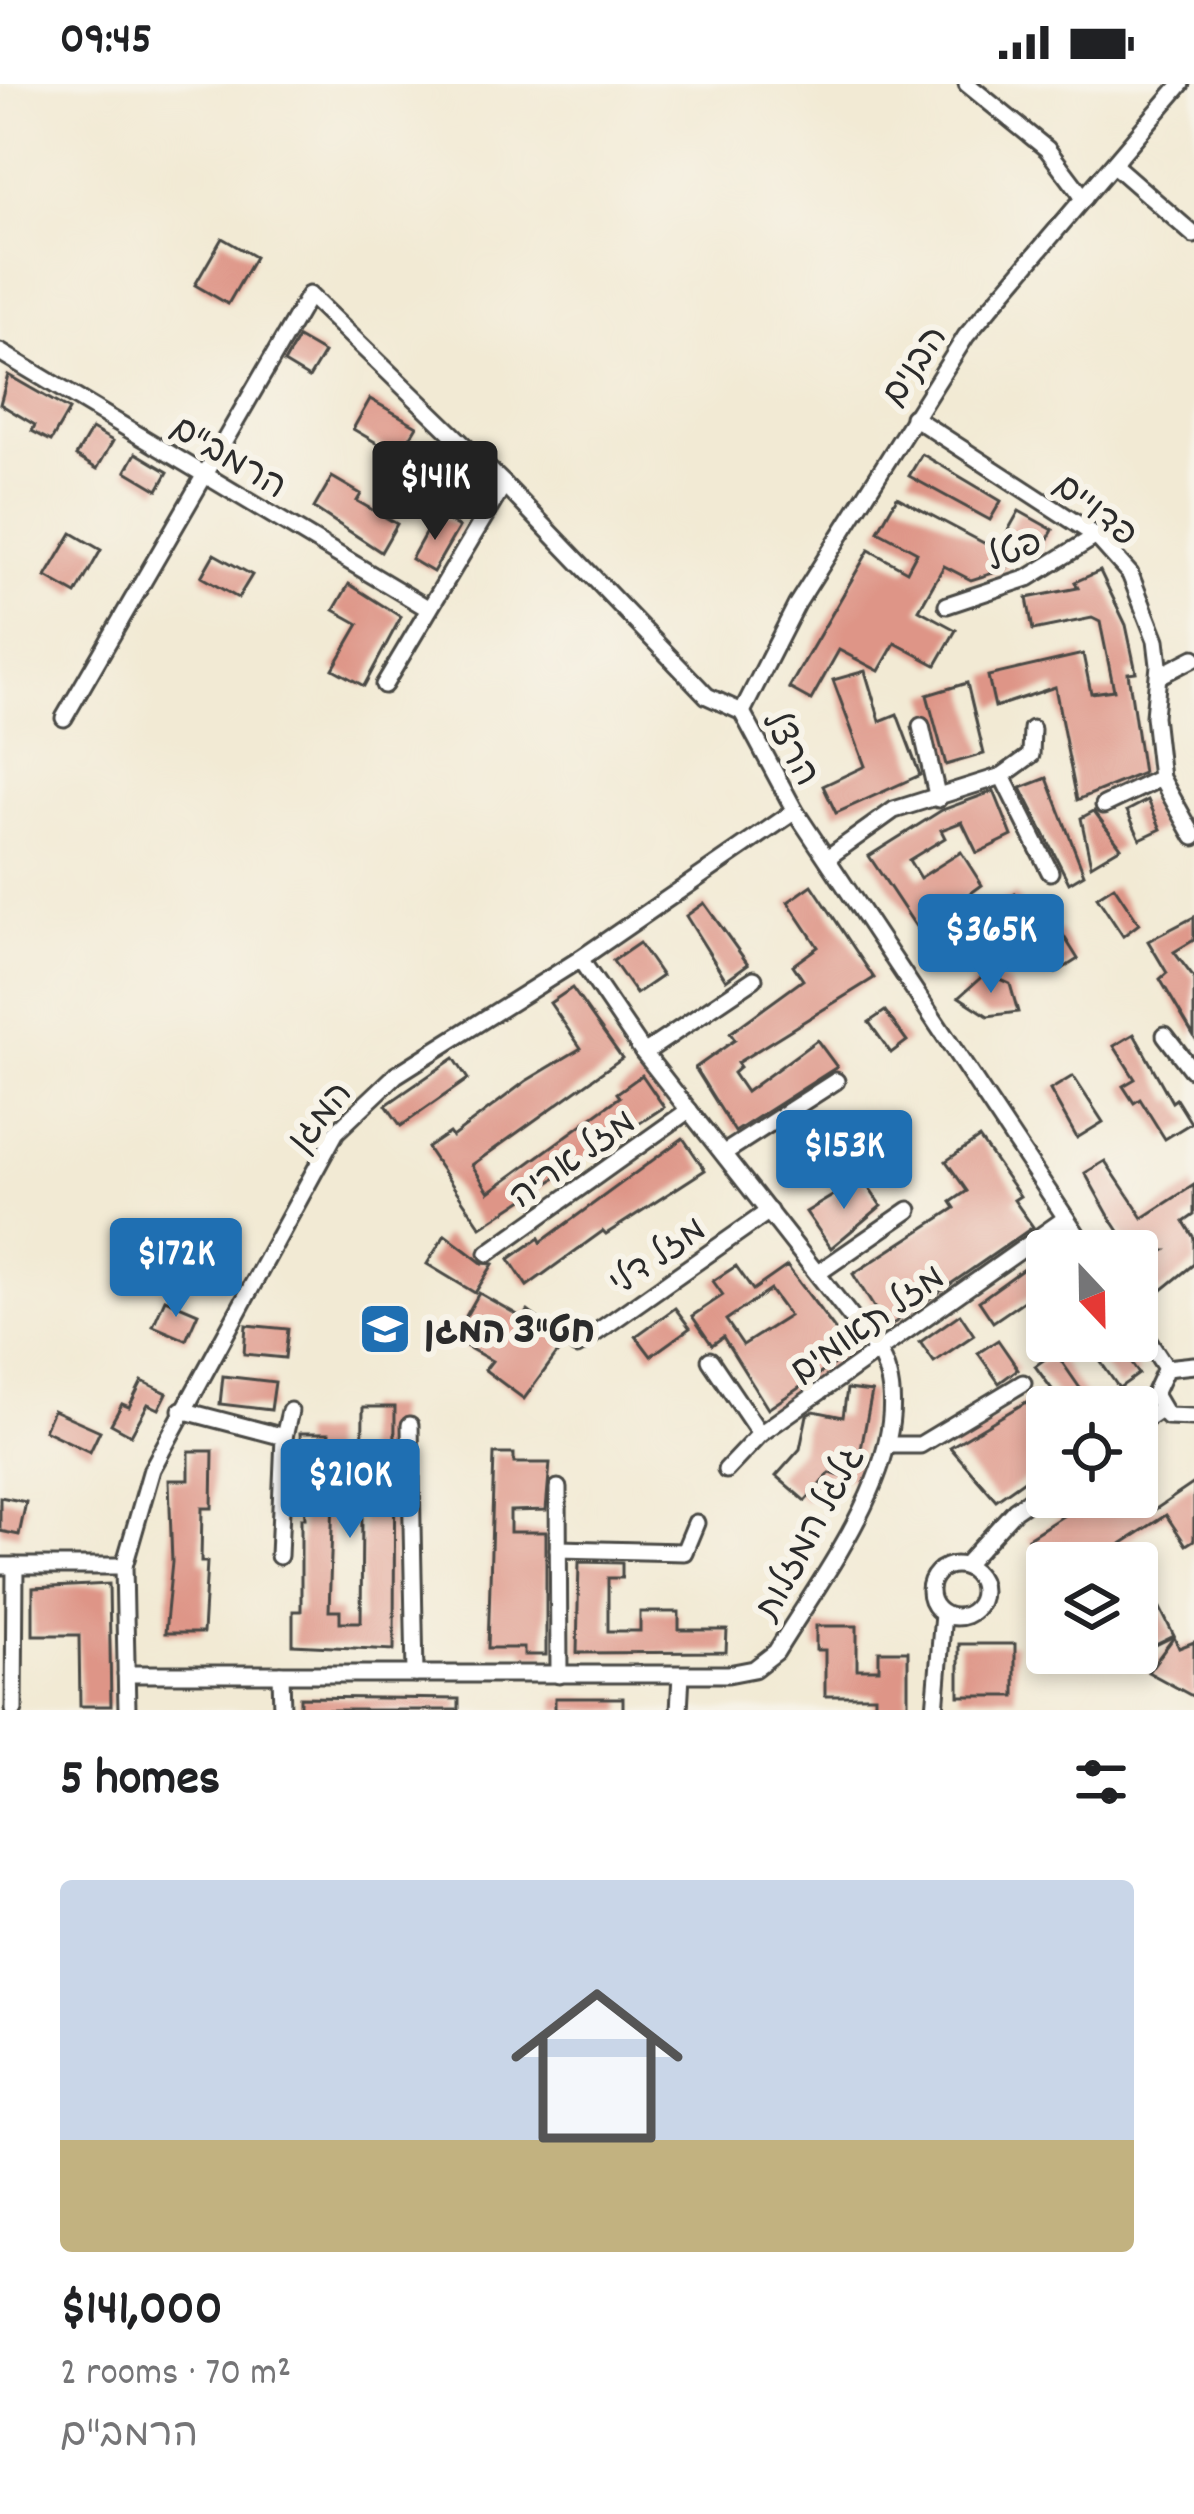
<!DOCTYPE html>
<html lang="en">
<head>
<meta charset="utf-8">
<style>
	:root { --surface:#fff; --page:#f2f2f2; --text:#202124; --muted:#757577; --line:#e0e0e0; --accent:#1f6fb2 }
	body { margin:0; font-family:Dekko,"Playpen Sans Hebrew",sans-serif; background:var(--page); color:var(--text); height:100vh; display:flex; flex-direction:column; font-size:45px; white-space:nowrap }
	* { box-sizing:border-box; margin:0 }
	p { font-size:39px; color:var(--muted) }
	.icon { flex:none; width:66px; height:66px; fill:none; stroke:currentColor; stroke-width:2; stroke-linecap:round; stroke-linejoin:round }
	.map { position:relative; height:1626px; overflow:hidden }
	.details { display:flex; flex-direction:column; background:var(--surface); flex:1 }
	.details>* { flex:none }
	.needle { width:78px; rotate:158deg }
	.fabs { position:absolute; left:1026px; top:1146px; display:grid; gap:24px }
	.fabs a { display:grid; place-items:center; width:132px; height:132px; border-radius:12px; background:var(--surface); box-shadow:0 6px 18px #0003; font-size:60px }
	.price { position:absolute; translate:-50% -102px; padding:0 27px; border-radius:12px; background:var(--accent); color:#fff; font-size:39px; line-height:78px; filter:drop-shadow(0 3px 6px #0008) }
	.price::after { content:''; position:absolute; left:50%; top:72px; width:36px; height:27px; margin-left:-18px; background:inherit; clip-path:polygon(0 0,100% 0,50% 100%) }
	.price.selected { background:#222; color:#fff }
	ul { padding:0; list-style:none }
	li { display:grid; align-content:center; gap:24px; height:636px; padding:0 60px }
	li+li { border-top:3px solid var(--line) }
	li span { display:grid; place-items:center; height:372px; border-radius:12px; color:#555 }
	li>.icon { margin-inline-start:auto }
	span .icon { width:216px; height:216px; fill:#fffc; stroke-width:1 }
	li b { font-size:51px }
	h2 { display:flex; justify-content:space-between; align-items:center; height:144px; padding:0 60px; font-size:51px }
	.status { display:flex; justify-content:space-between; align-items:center; height:84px; padding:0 60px; background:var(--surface); direction:ltr }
	.status svg { height:33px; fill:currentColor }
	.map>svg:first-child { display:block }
</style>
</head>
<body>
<div class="status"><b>09:45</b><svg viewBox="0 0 49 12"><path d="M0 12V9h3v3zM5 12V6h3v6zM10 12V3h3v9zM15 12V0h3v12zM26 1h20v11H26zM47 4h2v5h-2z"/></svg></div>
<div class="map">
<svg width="1194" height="1626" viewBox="0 0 1194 1626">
	<rect width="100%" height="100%" fill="#f7f3e8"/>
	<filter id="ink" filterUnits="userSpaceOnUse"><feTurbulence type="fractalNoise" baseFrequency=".00833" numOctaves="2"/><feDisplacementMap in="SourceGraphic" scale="24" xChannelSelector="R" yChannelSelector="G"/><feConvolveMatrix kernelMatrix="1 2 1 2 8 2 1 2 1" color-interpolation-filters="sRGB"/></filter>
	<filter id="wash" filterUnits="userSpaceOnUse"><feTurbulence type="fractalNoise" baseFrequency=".004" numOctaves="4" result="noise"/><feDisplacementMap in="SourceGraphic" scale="48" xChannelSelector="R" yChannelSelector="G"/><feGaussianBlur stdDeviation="2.7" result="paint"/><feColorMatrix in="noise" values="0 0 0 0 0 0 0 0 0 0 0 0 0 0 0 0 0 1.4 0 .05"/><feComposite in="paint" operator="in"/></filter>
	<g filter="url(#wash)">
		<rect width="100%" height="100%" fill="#f2ead4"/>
		<g id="blocks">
			<g fill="#de9587" fill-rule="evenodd">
				<polygon points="222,154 255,173 228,220 195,201"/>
				<polygon points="298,254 324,269 309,294 284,279"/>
				<polygon points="8,291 69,326 51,357 32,347 35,341 0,320"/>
				<polygon points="370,315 417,342 399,372 353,345"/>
				<polygon points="92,345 113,357 97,385 76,372"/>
				<polygon points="136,369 168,388 158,406 126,387"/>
				<polygon points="426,369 473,397 462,416 417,385"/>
				<polygon points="922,370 1001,417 990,436 909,392"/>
				<polygon points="332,393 361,410 357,417 397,440 381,468 314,424"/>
				<polygon points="897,413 997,466 1019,427 1053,446 1039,471 1020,460 1006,485 971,496 944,482 919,526 956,546 936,581 895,559 879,587 839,566 811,616 789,604 869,466 907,487 917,468 878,447"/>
				<polygon points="436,430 459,443 433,488 411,475"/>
				<polygon points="72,449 101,466 76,510 46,493"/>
				<polygon points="214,470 252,491 238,514 201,493"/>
				<polygon points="1100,487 1126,541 1136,588 1128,589 1143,689 1077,716 1055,603 995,623 988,592 1083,570 1091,609 1114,606 1100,538 1092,534 1033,546 1027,514 1078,504 1075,498"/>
				<polygon points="349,500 401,533 364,602 333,585 359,540 334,526"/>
				<polygon points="865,587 880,637 897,630 920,691 836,729 823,702 865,682 833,596"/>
				<polygon points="967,599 984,670 946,681 927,611"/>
				<polygon points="1047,694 1084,790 1069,799 1021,704"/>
				<polygon points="994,707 1012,752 977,769 962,738 941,746 945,754 909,776 920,794 961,768 982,801 919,847 869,772 942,726"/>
				<polygon points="1148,716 1161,745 1140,755 1127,727"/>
				<polygon points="1094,727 1121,763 1091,781 1081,734"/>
				<polygon points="812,801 874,894 737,979 740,983 733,989 746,1008 817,956 837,983 735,1048 695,984 735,956 730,949 803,896 793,881 818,863 788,818"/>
				<polygon points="1114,802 1139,840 1123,852 1097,813"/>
				<polygon points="1015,810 1023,824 1015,830 1021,840 1002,852 988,827"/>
				<polygon points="704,819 748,880 726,896 686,832"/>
				<polygon points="1194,833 1194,856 1174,868 1194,894 1194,952 1160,895 1167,889 1148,857"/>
				<polygon points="1060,846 1078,875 1056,889 1038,860"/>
				<polygon points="639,859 662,892 636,910 613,877"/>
				<polygon points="986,889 1010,900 1018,928 988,932 959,913"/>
				<polygon points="572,904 622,974 472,1081 489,1108 620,1013 617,1009 642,991 664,1023 481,1143 427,1064 449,1049 452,1053 526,997 581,964 550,919"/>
				<polygon points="885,927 907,957 891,969 869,938"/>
				<polygon points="1134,950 1172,1018 1176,1015 1191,1039 1165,1055 1140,1015 1134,1019 1123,1002 1135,995 1114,962"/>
				<polygon points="454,974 468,995 401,1042 386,1021"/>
				<polygon points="1073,992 1103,1038 1077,1054 1050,1006"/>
				<polygon points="683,1054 705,1086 606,1150 603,1147 527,1202 509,1175 539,1154 541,1158"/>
				<polygon points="979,1054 1020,1112 1014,1116 1033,1143 887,1244 853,1190 955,1124 951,1118 967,1107 946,1077"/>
				<polygon points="1105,1077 1143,1134 1194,1101 1194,1131 1184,1138 1194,1154 1194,1180 1156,1211 1139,1183 1164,1167 1132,1167 1109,1132 1085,1089"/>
				<polygon points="862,1094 881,1122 831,1164 806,1128"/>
				<polygon points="445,1151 482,1179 493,1180 475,1209 427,1180"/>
				<polygon points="1047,1168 1047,1201 993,1238 979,1217"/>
				<path d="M736,1182l17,24 34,-24 65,86 -84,57 -45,-72 -11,8 -20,-29 31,-21 -10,-14zM770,1206l19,26 -46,29 -17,-25z"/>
				<polygon points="479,1209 523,1234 528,1227 567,1256 524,1315 485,1286 492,1277 453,1255"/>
				<polygon points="165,1215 198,1229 186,1256 153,1242"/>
				<polygon points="675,1224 690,1244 651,1272 636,1252"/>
				<polygon points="960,1230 974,1251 934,1278 920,1258"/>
				<polygon points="246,1241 288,1245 285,1274 244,1270"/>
				<polygon points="998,1256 1018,1285 999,1299 978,1269"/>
				<polygon points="1086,1257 1116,1257 1139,1290 1119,1304"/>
				<polygon points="1055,1268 1093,1323 1065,1323 1035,1282"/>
				<polygon points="223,1292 275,1298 271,1326 220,1320"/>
				<polygon points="142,1297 167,1309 159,1325 148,1320 131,1351 111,1340 122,1320 129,1323"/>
				<polygon points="847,1305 872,1308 855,1396 830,1389 805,1417 776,1392 800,1365 807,1331 814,1327 843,1333"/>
				<polygon points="1026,1318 1047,1348 1047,1380 996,1416 950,1363"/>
				<polygon points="363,1323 395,1323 394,1566 293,1561 293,1527 301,1527 301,1434 305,1434 300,1349 329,1349 329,1387 334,1387 329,1527 340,1527 340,1538 361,1538"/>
				<polygon points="53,1326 100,1347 90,1368 44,1346"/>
				<polygon points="189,1367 213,1367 212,1424 202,1424 201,1478 207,1478 203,1549 165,1549 172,1478 169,1396 189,1396"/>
				<polygon points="494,1370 514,1370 514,1379 550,1379 546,1426 510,1427 510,1448 546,1448 546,1571 524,1571 524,1564 488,1564"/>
				<polygon points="1194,1399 1194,1456 1186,1461 1166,1431 1092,1479 1044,1479 1028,1454 1093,1413 1144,1413 1153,1427"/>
				<polygon points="0,1413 26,1418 19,1451 0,1447"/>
				<polygon points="579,1478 622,1479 622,1494 608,1494 608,1547 640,1547 640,1528 679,1528 679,1546 727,1546 726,1568 577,1569"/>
				<polygon points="109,1500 111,1622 80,1622 79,1551 33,1551 33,1504"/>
				<polygon points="1160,1524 1174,1552 1137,1570 1137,1534"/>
				<polygon points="816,1542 857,1542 857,1585 879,1585 879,1567 908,1567 908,1626 875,1626 875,1612 825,1612 825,1566 816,1566"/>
				<polygon points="1174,1553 1179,1564 1194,1558 1194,1613 1148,1588"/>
				<rect x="959" y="1560" width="56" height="52"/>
				<polygon points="300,1613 459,1615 459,1626 300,1626"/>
				<rect x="555" y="1614" width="68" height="12"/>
			</g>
		</g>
	</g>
	<g filter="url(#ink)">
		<use href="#blocks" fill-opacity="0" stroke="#494844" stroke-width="3"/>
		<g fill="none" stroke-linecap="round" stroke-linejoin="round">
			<g stroke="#494844" stroke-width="21">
				<g id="minor">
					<polyline points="967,0 1047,65 1084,114"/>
					<polyline points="1115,82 1194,151"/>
					<polyline points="0,268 429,525"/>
					<polyline points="913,333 1096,452 1130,490 1156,556 1159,581 1154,632 1161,694 1194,753"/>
					<polyline points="947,521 1028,494 1096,452"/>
					<polyline points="1159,592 1194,574"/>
					<polyline points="384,601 504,400"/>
					<polyline points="742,628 797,520 966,252 1181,0"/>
					<polyline points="64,634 309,211 504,400 707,612 742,628 795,727 1088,1167"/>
					<polyline points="921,642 938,715"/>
					<polyline points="1002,692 1050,788"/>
					<polyline points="1104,721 1161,694"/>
					<polyline points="827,774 894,726 1002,692 1031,671 1032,645"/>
					<polyline points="1165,951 1191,985"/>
					<polyline points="644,969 754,895"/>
					<polyline points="724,1069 836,997"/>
					<polyline points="488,1169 689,1026"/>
					<polyline points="818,1189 909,1126"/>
					<polyline points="1137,1240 1166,1284"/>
					<polyline points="577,1262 769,1127"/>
					<polyline points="710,1276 760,1350"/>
					<polyline points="1194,1281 1166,1284 1154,1310 1167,1332 1194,1333"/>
					<polyline points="181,1326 284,1353 279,1472"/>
					<polyline points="410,1341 415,1590"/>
					<polyline points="1137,1341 1160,1325"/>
					<polyline points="284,1353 290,1327"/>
					<polyline points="887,1361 920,1361 1023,1299"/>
					<polyline points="726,1386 760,1350 1066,1134"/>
					<polyline points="558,1404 559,1591"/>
					<polyline points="558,1465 684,1468 696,1439"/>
					<circle cx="956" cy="1507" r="26"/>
					<polyline points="0,1482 124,1482"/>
					<polyline points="964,1482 1015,1426 1047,1404"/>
					<path d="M126,1590h602l26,-5 22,-17c46,-76 155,-215 101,-302l-233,-297 -64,-94"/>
					<polyline points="281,1590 282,1626"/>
					<polyline points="14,1626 15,1482"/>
					<polyline points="127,1626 124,1482 152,1385 336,1048 396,991 580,875 795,727"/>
					<polyline points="679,1626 681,1591"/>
					<polyline points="935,1626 943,1530"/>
				</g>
			</g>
			<use href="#minor" stroke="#fff" stroke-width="15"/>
		</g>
	</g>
	<defs>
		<g id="school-square" transform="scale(2.7)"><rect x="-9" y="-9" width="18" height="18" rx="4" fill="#1f6fb2" stroke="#f7f3e8"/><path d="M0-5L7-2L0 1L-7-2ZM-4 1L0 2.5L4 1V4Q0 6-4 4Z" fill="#fff"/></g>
	</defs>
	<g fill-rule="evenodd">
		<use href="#school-square" x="385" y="1245"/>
	</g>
	<g text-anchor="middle" stroke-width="12" stroke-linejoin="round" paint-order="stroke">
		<g font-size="36" fill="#2b2b2b" stroke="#f7f3e8">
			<text transform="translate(912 280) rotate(-56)" y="13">הבנים</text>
			<text transform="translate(230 371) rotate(31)" y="13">הרמב"ם</text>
			<text transform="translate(1097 424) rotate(38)" y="13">פדויים</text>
			<text transform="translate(1013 464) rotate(-22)" y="13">פטל</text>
			<text transform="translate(793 663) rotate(61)" y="13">הרצל</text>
			<text transform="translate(318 1031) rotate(-51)" y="13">המגן</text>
			<text transform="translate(571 1073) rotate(-35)" y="13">מזל אריה</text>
			<text transform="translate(656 1170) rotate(-35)" y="13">מזל דלי</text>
			<text transform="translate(866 1238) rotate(-35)" y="13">מזל תאומים</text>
			<text transform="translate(807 1448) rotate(-62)" y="13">גלגל המזלות</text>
		</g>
		<g font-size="36" font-weight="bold" fill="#2b2b2b" stroke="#f7f3e8" text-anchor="start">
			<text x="424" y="1258">חט"צ המגן</text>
		</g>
	</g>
</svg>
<div class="fabs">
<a><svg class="needle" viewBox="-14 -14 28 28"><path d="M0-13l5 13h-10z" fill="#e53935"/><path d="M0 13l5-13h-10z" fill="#757577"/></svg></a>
<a><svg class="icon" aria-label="locate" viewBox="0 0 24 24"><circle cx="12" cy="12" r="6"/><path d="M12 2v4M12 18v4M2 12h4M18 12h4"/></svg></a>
<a><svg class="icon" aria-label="layers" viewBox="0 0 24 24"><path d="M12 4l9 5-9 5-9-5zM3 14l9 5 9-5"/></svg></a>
</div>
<b class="price selected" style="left:435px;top:459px">$141K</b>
<b class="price" style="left:991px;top:912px">$365K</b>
<b class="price" style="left:844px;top:1128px">$153K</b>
<b class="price" style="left:176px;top:1236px">$172K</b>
<b class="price" style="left:350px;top:1457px">$210K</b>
</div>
<section class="details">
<h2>5 homes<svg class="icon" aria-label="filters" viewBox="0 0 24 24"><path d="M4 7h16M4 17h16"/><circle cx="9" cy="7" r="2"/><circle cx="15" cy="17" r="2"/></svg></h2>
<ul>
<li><span style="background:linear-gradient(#c9d6e8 70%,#c2b280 0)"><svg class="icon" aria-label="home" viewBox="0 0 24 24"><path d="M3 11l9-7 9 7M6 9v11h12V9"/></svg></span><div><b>$141,000</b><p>2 rooms · 70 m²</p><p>הרמב&quot;ם</p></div></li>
</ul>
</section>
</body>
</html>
